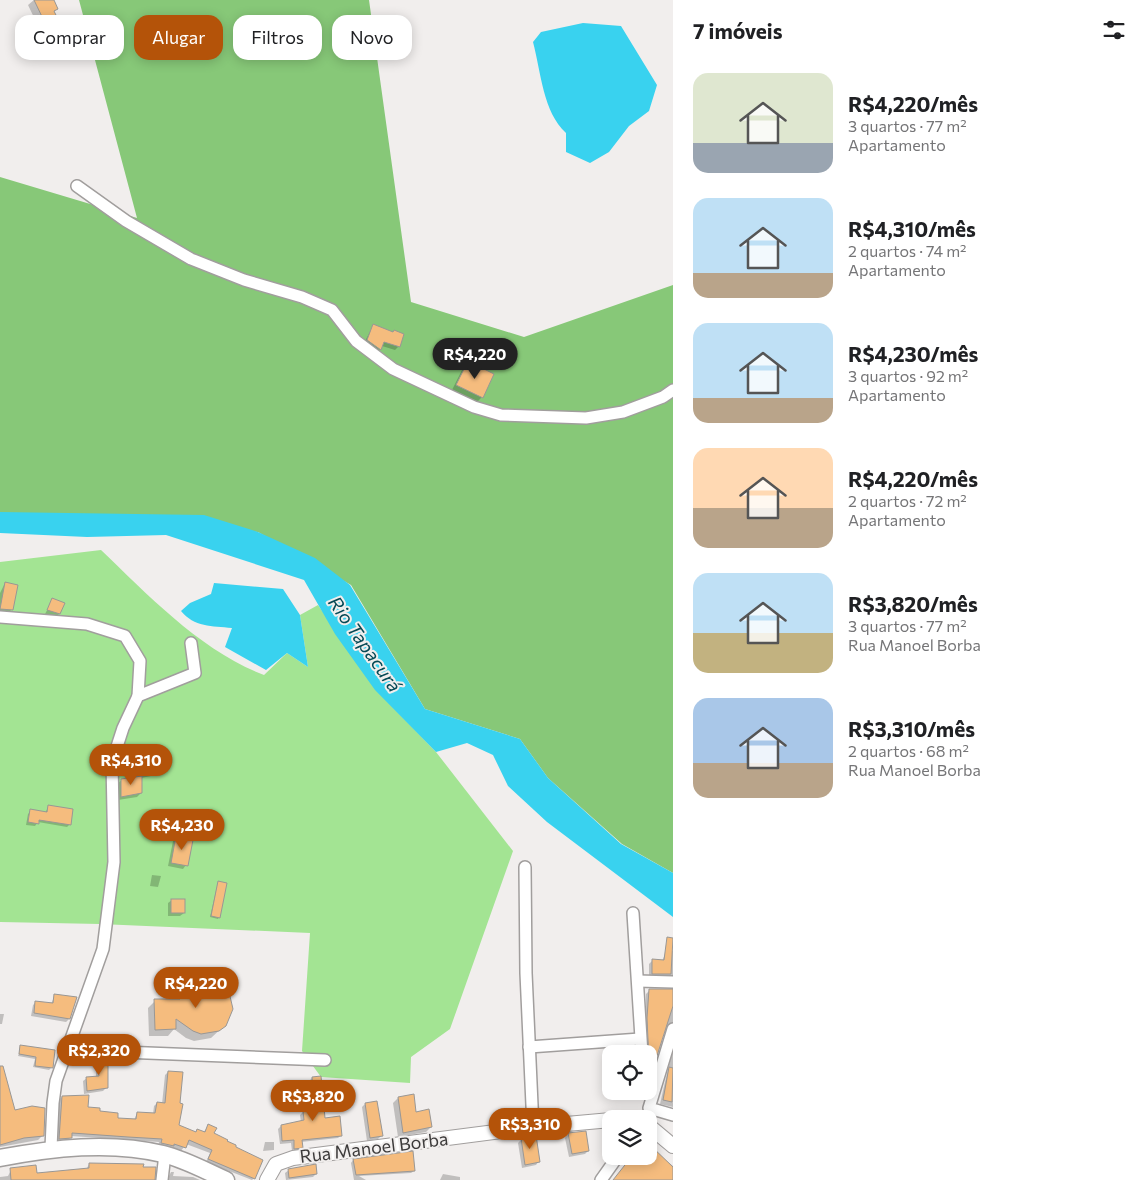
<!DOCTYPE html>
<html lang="pt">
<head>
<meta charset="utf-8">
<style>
	:root { --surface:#fff; --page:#f2f2f2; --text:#202124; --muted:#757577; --accent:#b45309 }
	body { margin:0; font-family:Commissioner,sans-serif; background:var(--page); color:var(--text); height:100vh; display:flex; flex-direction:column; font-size:19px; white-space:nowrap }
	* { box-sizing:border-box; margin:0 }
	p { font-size:16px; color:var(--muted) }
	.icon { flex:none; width:28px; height:28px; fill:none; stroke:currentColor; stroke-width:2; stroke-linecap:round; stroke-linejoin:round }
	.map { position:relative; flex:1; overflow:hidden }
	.panel { display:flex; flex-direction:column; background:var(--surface); width:475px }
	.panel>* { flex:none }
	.hud { position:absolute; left:15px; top:15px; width:475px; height:45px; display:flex; gap:10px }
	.buttons { position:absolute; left:602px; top:1045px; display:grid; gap:10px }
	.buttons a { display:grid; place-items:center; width:55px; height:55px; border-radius:10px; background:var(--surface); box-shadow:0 2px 12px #0003; font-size:25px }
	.price { position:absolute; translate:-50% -42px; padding:0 11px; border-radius:18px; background:var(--accent); color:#fff; font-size:16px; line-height:32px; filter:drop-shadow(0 1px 2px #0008) }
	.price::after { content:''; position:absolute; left:50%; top:30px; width:15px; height:11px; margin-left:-8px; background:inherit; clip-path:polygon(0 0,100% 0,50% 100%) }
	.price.active { background:#222; color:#fff }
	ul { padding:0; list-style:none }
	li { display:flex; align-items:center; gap:15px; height:125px; padding:0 20px }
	li span { display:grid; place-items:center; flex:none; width:140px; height:100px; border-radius:15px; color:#555 }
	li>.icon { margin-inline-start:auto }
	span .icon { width:60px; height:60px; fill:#fffc; stroke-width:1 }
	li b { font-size:21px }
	h2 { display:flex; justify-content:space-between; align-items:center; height:60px; padding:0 20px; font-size:21px }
	.pill { padding:0 18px; border-radius:15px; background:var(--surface); box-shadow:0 2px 12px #0003; font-size:18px; line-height:45px }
	.pill.active { background:var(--accent); color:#fff }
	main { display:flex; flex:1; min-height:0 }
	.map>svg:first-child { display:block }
</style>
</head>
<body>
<main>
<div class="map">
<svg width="673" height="1180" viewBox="0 0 673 1180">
	<rect width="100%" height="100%" fill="#f1eeed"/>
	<path fill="#a3e493" d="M101,550c48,46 100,101 163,125l23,-22 21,14 -8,-52 18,-10 60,87 58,60 77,99 -63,178 -39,28 -1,26 -89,-6 -19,-26 8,-118 -210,-9 -100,-2v-360z"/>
	<polygon fill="#87c878" points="79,0 369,0 411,302 524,337 673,285 673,873 622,844 548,778 520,739 425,709 351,585 258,532 0,513 0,177 137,218"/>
	<g fill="#39d2ef">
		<path d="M583,23l38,3 36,59 -8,26 -20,15 -20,26 -19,11 -24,-11v-19c-23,-21 -25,-61 -33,-91l8,-10z"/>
		<polygon points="0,512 204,515 258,532 315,558 350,585 425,709 520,739 548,778 621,844 673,873 673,917 547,822 508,786 493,755 467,743 436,752 375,690 335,634 304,580 166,535 87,537 0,533"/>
		<path d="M214,583l69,6 17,26 8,52 -21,-14 -21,17 -41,-23 7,-19c-20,-2 -38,-1 -51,-17l9,-8 21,-9z"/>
	</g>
	<g fill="#0003">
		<polygon points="34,0 53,0 57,8 53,12 67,42 51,53 28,5"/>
		<polygon points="373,326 399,346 395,350 382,346 377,353 364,343"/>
		<polygon points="468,363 482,397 476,403 452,390 463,368"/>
		<polygon points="5,583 11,610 8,613 0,612 0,593"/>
		<polygon points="53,599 59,614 56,617 45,614"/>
		<polygon points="140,762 155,773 151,776 141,778 141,793 137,797 118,800 118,783 122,780 139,777 137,766"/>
		<polygon points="49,806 70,824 67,827 38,822 35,826 26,825 28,814 31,811 45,813"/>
		<polygon points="177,838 186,865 183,869 168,866 173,841"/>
		<polygon points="152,875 161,876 158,887 150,886"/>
		<polygon points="218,882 219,917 218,919 210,917"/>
		<polygon points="172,900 184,913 180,916 168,916 168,903"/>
		<polygon points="673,951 673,981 649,977 649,964 653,960 662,961 666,952"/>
		<polygon points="197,982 214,982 228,992 232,1009 225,1025 211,1038 194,1041 186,1038 174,1029 168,1036 149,1036 148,1008 155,1001 178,1000 189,986"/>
		<polygon points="650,990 673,991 673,1026 665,1026 654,1061 649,1065 649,1054 645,1054 646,994"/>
		<polygon points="55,995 69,1019 66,1022 31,1016 33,1005 36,1002 51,1004"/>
		<polygon points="0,1014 4,1014 2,1024 0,1024"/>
		<polygon points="21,1047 51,1068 49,1070 33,1067 35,1059 18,1056"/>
		<polygon points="673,1047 673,1107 660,1104"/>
		<polygon points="100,1056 107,1087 103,1091 84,1094 83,1081 87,1078 96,1077 96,1060"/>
		<polygon points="168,1072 178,1126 195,1133 203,1133 208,1126 213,1134 254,1178 252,1180 206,1162 210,1153 186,1144 181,1151 171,1147 169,1149 158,1147 159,1142 71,1136 68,1141 56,1142 58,1100 62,1097 86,1109 116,1119 134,1120 137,1113 153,1114 154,1106 157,1103 162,1104 165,1075"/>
		<polygon points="0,1078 14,1112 43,1135 38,1140 0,1147"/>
		<polygon points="312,1078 324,1119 341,1135 338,1138 301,1142 302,1147 299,1150 292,1151 291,1143 280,1144 278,1129 281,1126 301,1122 300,1115 303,1112 312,1111 309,1081"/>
		<polygon points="398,1098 431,1127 426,1132 398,1137 393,1103"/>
		<polygon points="365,1104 382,1135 378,1139 367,1141 362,1107"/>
		<polygon points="568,1134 588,1151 585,1154 569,1157 565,1138"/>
		<polygon points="522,1139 539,1161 536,1165 522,1168 518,1143"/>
		<polygon points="265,1142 274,1142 274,1150 263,1151"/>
		<polygon points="649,1147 673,1166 673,1180 615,1180 626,1165 622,1162 623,1156 649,1156"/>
		<polygon points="353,1160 414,1171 411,1173 359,1176 366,1180 354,1180 351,1163"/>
		<polygon points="89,1164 142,1168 154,1180 0,1180 0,1177 8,1176 11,1170 36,1175 86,1170"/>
		<polygon points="289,1170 316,1174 313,1177 286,1180 285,1173"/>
		<polygon points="171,1172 174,1172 173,1176 193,1177 200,1180 167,1180"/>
		<polygon points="443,1174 460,1177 460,1180 440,1180"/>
	</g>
	<g fill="#f5bc7e" stroke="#999795">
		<polygon points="34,0 54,0 58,9 54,11 69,42 57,48"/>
		<polygon points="373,324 393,332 394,330 404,334 400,347 384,342 381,350 367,340"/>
		<polygon points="468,361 494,374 483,398 456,385"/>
		<polygon points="5,582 18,585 13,610 0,609"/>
		<polygon points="52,598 65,603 60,614 47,610"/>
		<polygon points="154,759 156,773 142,776 140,761"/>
		<polygon points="142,776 142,793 121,797 121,779"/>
		<polygon points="48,805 73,809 71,825 39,820 39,824 28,822 30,809 47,812"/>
		<polygon points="176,836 193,840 188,866 171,863"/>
		<polygon points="218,881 227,883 220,918 211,916"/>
		<rect x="171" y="899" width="14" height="14"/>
		<polygon points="667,937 673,938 671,974 652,974 652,959 664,960"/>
		<polygon points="206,979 222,985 229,992 233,1009 226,1026 219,1031 201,1034 193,1031 176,1019 176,1029 155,1030 154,999 180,999 189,985"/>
		<polygon points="649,989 673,989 673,1006 655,1062 649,1063 647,1018"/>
		<polygon points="54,994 77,997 70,1019 34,1013 35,1001 53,1003"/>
		<polygon points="20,1045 55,1050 53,1068 35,1066 36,1057 19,1054"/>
		<polygon points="99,1055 108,1057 108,1088 87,1091 86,1077 99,1076"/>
		<polygon points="0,1066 3,1066 15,1110 32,1106 45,1108 44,1136 24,1138 0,1145"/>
		<polygon points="669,1067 673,1068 672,1102 663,1100"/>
		<polygon points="168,1071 183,1072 180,1103 183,1104 179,1125 196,1132 197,1129 205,1132 208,1124 217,1128 214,1133 228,1140 227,1141 236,1145 236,1147 263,1160 255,1179 208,1159 212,1150 189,1140 186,1148 174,1144 174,1146 161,1143 162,1139 128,1137 72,1133 72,1138 59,1139 62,1096 89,1095 88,1107 100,1108 100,1111 118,1113 118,1118 136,1119 137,1112 155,1113 157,1102 165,1103"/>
		<polygon points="321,1076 325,1118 340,1116 342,1136 302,1140 303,1148 294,1149 294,1140 282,1141 281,1125 304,1120 303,1111 314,1109 312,1077"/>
		<polygon points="414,1094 416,1112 429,1109 432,1127 403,1133 398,1097"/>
		<polygon points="377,1101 383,1136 370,1138 365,1103"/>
		<polygon points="586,1131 589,1151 572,1154 568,1133"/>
		<polygon points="536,1135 540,1162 525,1165 521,1138"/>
		<polygon points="649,1144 673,1167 673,1180 613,1180 632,1156 649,1156"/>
		<polygon points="413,1151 415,1171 356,1175 353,1159"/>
		<polygon points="89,1163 144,1164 143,1167 156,1167 155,1180 11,1180 10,1168 36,1165 37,1173 89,1168"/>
		<polygon points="316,1164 317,1174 289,1178 288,1169"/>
	</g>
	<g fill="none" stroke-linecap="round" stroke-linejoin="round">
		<g stroke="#a19e9d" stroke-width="14">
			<g id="minor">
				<polyline points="77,186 126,221 191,259 244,280 302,297 332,310 356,341 393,369 474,407 501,415 586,418 623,412 663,397 673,390"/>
				<polyline points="0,617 87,624 125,636 140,661 138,696"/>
				<polyline points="525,867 526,973 533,1127"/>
				<polyline points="633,913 642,1054"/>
				<polyline points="638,981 673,982"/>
				<polyline points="673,1029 649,1108 673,1115"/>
				<polyline points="70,1041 122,1052 325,1060"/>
				<polyline points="529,1047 640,1039"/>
				<polyline points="51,1148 53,1103 56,1081 103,949 114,862 112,762 123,728 138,696 195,673 191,643"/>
				<polyline points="162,1180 165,1154"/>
				<polyline points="601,1180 618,1156"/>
			</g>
		</g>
		<g stroke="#a19e9d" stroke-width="16">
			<g id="tertiary">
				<polyline points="649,1126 673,1146"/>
				<polyline points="267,1180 276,1164 293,1158 533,1127 611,1120"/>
			</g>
		</g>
		<g stroke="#a19e9d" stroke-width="19">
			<path id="secondary" d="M0,1158c52,-10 110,-17 163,-4 21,5 43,17 63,26"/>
		</g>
		<use href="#minor" stroke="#fff" stroke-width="11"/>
		<use href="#tertiary" stroke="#fff" stroke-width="14"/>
		<use href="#secondary" stroke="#fff" stroke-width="16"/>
	</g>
	<g text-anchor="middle" stroke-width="4" stroke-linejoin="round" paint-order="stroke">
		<g font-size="18" fill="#3c3a3a" stroke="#f1eeed">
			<text transform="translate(374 1148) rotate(-7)" y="6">Rua Manoel Borba</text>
		</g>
		<g font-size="19" font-style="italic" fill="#054955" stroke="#f1eeed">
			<text transform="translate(365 644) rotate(55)" y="7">Rio Tapacurá</text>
		</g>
	</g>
</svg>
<div class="buttons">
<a><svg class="icon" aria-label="locate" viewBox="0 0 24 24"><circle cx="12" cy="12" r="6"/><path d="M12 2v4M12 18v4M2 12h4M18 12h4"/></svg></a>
<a><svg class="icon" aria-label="layers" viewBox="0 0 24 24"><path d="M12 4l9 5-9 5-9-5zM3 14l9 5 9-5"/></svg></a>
</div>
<b class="price active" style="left:475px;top:380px">R$4,220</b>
<b class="price" style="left:131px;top:786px">R$4,310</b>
<b class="price" style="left:182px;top:851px">R$4,230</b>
<b class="price" style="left:196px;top:1009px">R$4,220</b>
<b class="price" style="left:99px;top:1076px">R$2,320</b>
<b class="price" style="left:313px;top:1122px">R$3,820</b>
<b class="price" style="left:530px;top:1150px">R$3,310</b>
<div class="hud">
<a class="pill">Comprar</a>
<a class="pill active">Alugar</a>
<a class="pill">Filtros</a>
<a class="pill">Novo</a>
</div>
</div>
<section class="panel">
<h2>7 imóveis<svg class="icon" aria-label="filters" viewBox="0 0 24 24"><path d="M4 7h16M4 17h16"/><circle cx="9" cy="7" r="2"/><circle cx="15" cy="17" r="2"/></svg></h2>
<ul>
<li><span style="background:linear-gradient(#dfe7d0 70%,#9aa5b1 0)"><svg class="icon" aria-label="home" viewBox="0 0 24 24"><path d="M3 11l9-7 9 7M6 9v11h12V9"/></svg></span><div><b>R$4,220/mês</b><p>3 quartos · 77 m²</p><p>Apartamento</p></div></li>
<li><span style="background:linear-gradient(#bfe0f5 75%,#b9a48a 0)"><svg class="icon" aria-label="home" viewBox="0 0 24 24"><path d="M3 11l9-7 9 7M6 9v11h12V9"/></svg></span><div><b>R$4,310/mês</b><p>2 quartos · 74 m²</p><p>Apartamento</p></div></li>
<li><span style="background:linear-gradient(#bfe0f5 75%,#b9a48a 0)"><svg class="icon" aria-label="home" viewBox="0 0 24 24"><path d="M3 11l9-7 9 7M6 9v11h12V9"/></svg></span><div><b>R$4,230/mês</b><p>3 quartos · 92 m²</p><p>Apartamento</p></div></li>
<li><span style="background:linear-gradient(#ffd9b3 60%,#b9a48a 0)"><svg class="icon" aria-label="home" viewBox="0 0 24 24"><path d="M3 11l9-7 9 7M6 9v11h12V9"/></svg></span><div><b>R$4,220/mês</b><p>2 quartos · 72 m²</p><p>Apartamento</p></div></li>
<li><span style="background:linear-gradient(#bfe0f5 60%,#c2b280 0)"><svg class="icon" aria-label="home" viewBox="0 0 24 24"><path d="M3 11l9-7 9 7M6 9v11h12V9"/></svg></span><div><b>R$3,820/mês</b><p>3 quartos · 77 m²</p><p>Rua Manoel Borba</p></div></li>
<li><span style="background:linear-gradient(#a9c7e8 65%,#b9a48a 0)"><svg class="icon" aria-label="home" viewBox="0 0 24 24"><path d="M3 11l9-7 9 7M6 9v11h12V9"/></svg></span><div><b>R$3,310/mês</b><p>2 quartos · 68 m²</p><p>Rua Manoel Borba</p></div></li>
</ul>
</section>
</main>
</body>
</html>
